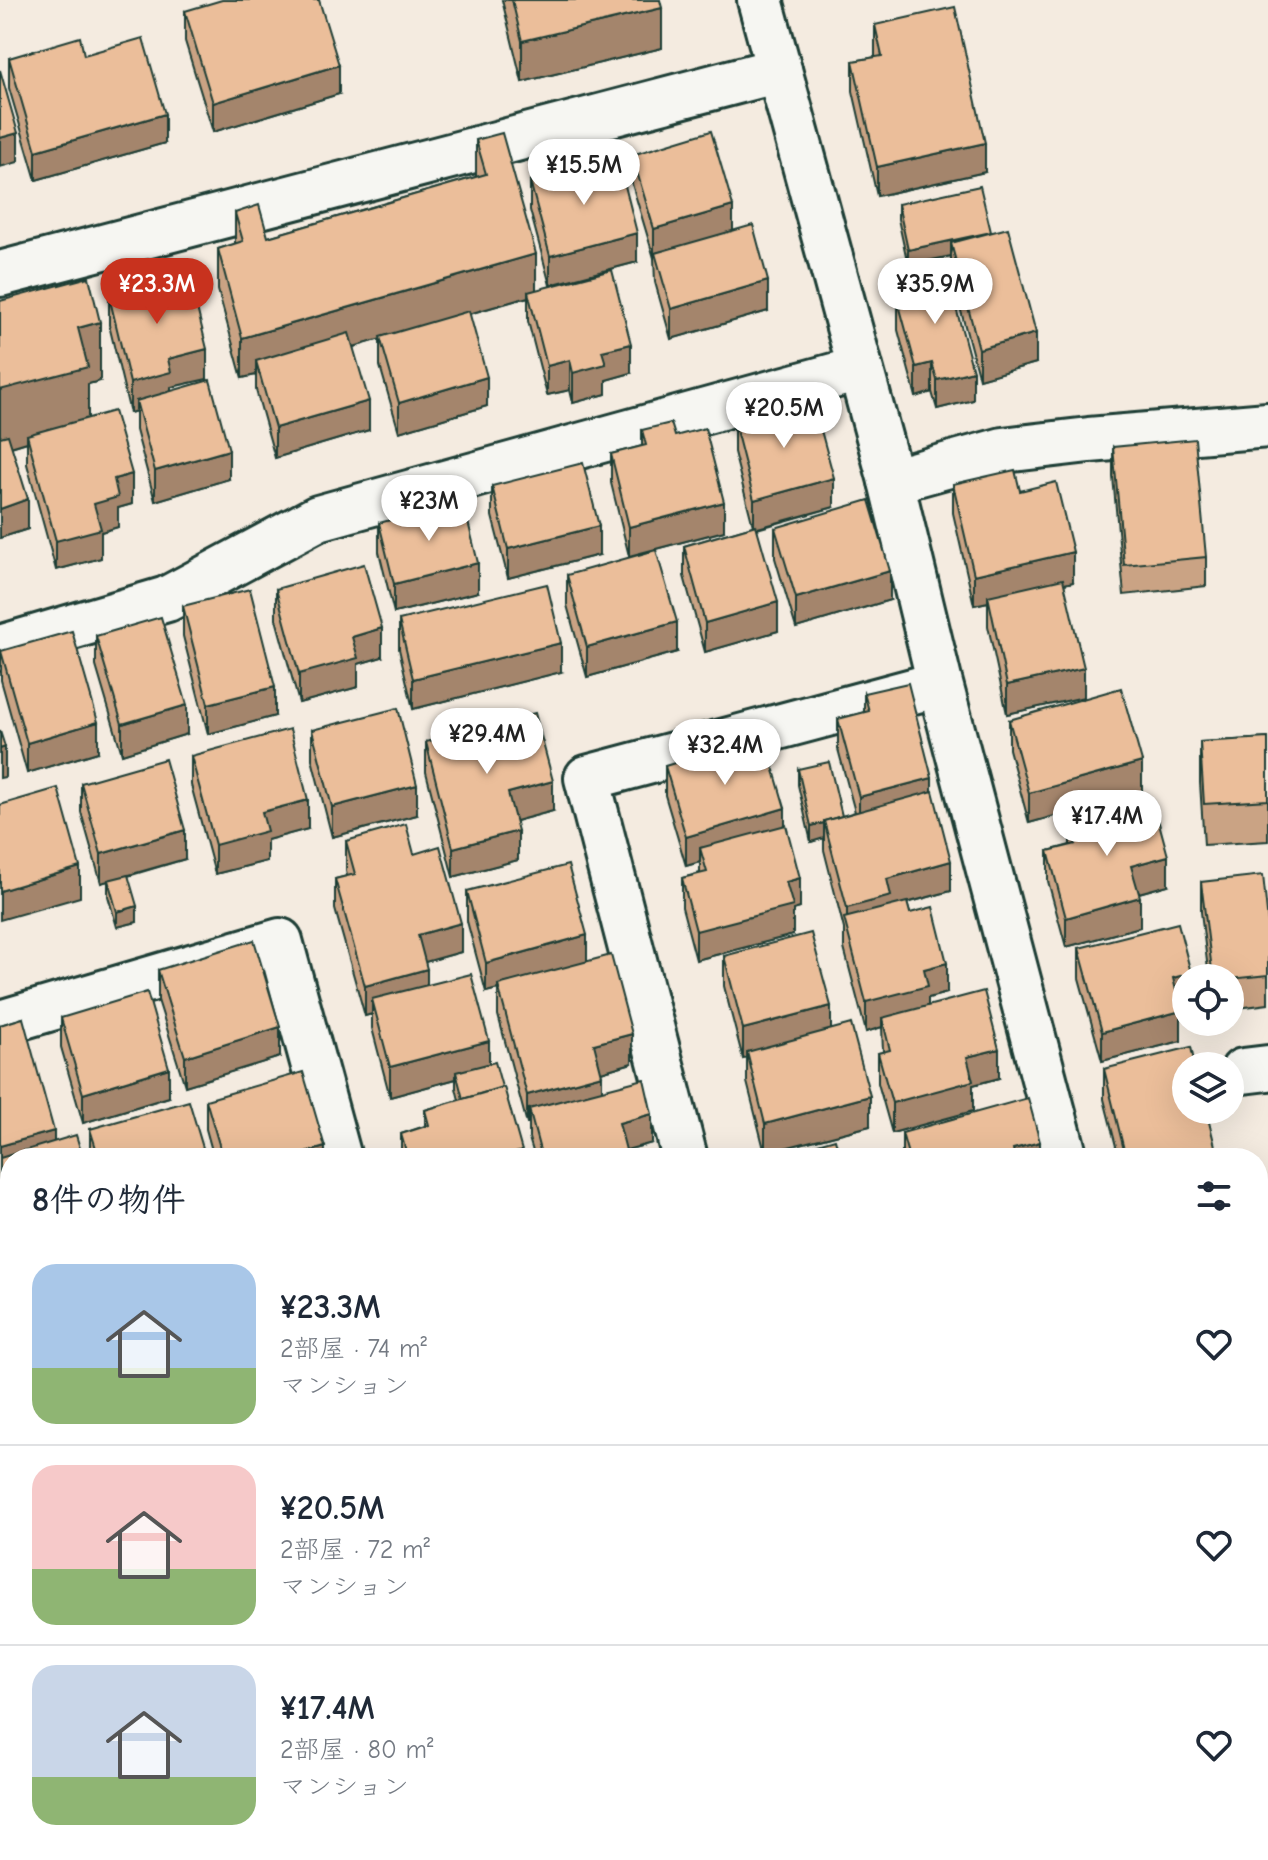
<!DOCTYPE html>
<html lang="ja">
<head>
<meta charset="utf-8">
<style>
	:root { --surface:#fff; --page:#f2f2f3; --text:#1f2937; --muted:#747a83; --line:#e0e1e3; --accent:#c8321e }
	body { margin:0; font-family:"Comic Neue","Klee One",sans-serif; background:var(--page); color:var(--text); height:100vh; display:flex; flex-direction:column; font-size:30px; white-space:nowrap }
	* { box-sizing:border-box; margin:0 }
	p { font-size:26px; color:var(--muted) }
	.icon { flex:none; width:44px; height:44px; fill:none; stroke:currentColor; stroke-width:2; stroke-linecap:round; stroke-linejoin:round }
	.map { position:relative; flex:1; overflow:hidden }
	.sheet { position:absolute; left:0px; top:1148px; width:1268px; height:712px; display:flex; flex-direction:column; background:var(--surface); border-radius:32px 32px 0 0; box-shadow:0 8px 32px #0002 }
	.sheet>* { flex:none }
	.tools { position:absolute; left:1172px; top:964px; display:grid; gap:16px }
	.tools a { display:grid; place-items:center; width:72px; height:72px; border-radius:50%; background:var(--surface); box-shadow:0 8px 32px #0002; font-size:40px }
	.price { position:absolute; translate:-50% -68px; padding:0 18px; border-radius:28px; background:#fff; color:#222; font-size:26px; line-height:52px; filter:drop-shadow(0 2px 4px #0008) }
	.price::after { content:''; position:absolute; left:50%; top:48px; width:24px; height:18px; margin-left:-12px; background:inherit; clip-path:polygon(0 0,100% 0,50% 100%) }
	.price.current { background:var(--accent); color:#fff }
	ul { padding:0; list-style:none }
	li { display:flex; align-items:center; gap:24px; height:200px; padding:0 32px }
	li+li { border-top:2px solid var(--line) }
	li span { display:grid; place-items:center; flex:none; width:224px; height:160px; border-radius:24px; color:#555 }
	li>.icon { margin-inline-start:auto }
	span .icon { width:96px; height:96px; fill:#fffc; stroke-width:1 }
	li b { font-size:34px }
	h2 { display:flex; justify-content:space-between; align-items:center; height:96px; padding:0 32px; font-size:34px }
	.map>svg:first-child { display:block }
</style>
</head>
<body>
<div class="map">
<svg width="1268" height="1860" viewBox="0 0 1268 1860">
	<rect width="100%" height="100%" fill="#f4ebe0"/>
	<filter id="ink" filterUnits="userSpaceOnUse"><feTurbulence type="fractalNoise" baseFrequency=".0125" numOctaves="2"/><feDisplacementMap in="SourceGraphic" scale="16" xChannelSelector="R" yChannelSelector="G"/><feConvolveMatrix kernelMatrix="1 2 1 2 8 2 1 2 1" color-interpolation-filters="sRGB"/></filter>
	<g filter="url(#ink)">
		<g fill="none" stroke-linecap="round" stroke-linejoin="round">
			<g stroke="#1f3d34" stroke-width="50">
				<g id="minor">
					<polyline points="760,0 891,481 940,684 1065,1158"/>
					<polyline points="0,274 779,70"/>
					<polyline points="891,481 1003,450 1089,440 1268,425"/>
					<polyline points="0,648 167,599 318,518 859,369"/>
					<polyline points="0,1023 280,941 339,1158"/>
					<polyline points="1243,1071 1268,1068"/>
					<polyline points="685,1158 587,778 924,688"/>
					<polyline points="0,1367 10,1364"/>
					<polyline points="871,1850 874,1860"/>
					<polyline points="1248,1850 1251,1860"/>
					<polyline points="472,1860 504,1850"/>
				</g>
			</g>
			<use href="#minor" stroke="#f6f6f2" stroke-width="44"/>
		</g>
		<g fill="#caa384" stroke="#1f3d34" stroke-width="2">
			<polygon points="502,0 660,0 662,48 522,82"/>
			<polygon points="185,11 339,94 213,132 185,41"/>
			<polygon points="875,25 985,172 877,196 853,91 853,61 875,57"/>
			<polygon points="84,55 165,143 36,180 9,88 9,58"/>
			<polygon points="476,140 536,290 631,373 606,380 606,394 573,403 570,390 547,395 528,321 528,297 469,314 487,406 399,432 380,366 380,339 353,347 369,430 275,458 256,390 256,375 242,378 218,290 218,249 235,244 235,213 268,237 476,177"/>
			<polygon points="632,155 733,230 768,311 671,339 655,282 654,258 632,184"/>
			<polygon points="530,181 637,262 550,285 530,210"/>
			<polygon points="898,204 991,233 1036,363 979,379 951,273 951,256 908,265 898,219"/>
			<polygon points="910,276 973,400 937,409 932,392 916,397 898,330 898,301 910,298"/>
			<polygon points="109,296 207,379 171,387 171,391 229,479 155,501 136,430 136,411 130,413 109,325"/>
			<polygon points="0,301 100,381 88,384 88,418 132,504 118,508 118,527 101,532 101,558 56,570 27,464 27,442 11,447 28,529 0,538"/>
			<polygon points="734,422 834,507 757,529 778,631 705,652 684,576 684,546 753,526 734,452"/>
			<polygon points="642,430 675,436 724,531 629,556 611,483 611,454 642,446"/>
			<polygon points="1113,447 1206,557 1206,586 1124,595 1113,477"/>
			<polygon points="953,484 1020,491 1073,582 1064,584 1084,697 1007,714 988,626 988,602 974,605 953,513"/>
			<polygon points="492,486 599,555 508,578 492,516"/>
			<polygon points="379,523 478,592 394,613 379,552"/>
			<polygon points="775,528 890,600 796,628 775,558"/>
			<polygon points="567,575 677,652 587,677 567,605"/>
			<polygon points="276,589 382,657 358,664 358,687 299,703 276,619"/>
			<polygon points="183,606 275,716 208,734 183,636"/>
			<polygon points="399,620 561,672 413,709 399,649"/>
			<polygon points="96,636 187,734 122,754 96,666"/>
			<polygon points="1,651 98,752 27,773 1,680"/>
			<polygon points="864,693 932,791 951,891 907,903 910,913 947,993 928,998 928,1006 999,1078 973,1085 973,1111 892,1133 878,1083 878,1053 883,1052 882,1027 866,1032 844,948 844,929 824,850 824,838 811,842 798,785 798,769 842,816 855,812 838,749 838,719 864,712"/>
			<polygon points="1009,720 1142,792 1029,823 1009,749"/>
			<polygon points="312,730 417,815 332,837 312,759"/>
			<polygon points="1268,738 1268,841 1204,845 1200,783 1200,742"/>
			<polygon points="426,742 553,811 516,821 518,860 453,877 426,772"/>
			<polygon points="191,756 308,829 267,840 267,861 215,874 191,785"/>
			<polygon points="665,766 785,825 800,908 793,910 793,935 696,960 682,907 682,878 700,873 700,862 686,866 665,795"/>
			<polygon points="81,783 185,859 128,876 137,922 117,927 108,896 108,881 101,883 81,812"/>
			<polygon points="1070,824 1168,885 1139,893 1140,927 1066,947 1048,881 1048,851 1070,845"/>
			<polygon points="346,841 414,854 461,952 425,962 427,985 489,1063 522,1158 401,1158 401,1134 425,1126 425,1110 459,1100 456,1088 456,1079 390,1097 372,1028 372,1014 365,1016 335,909 335,879 347,876 346,871"/>
			<polygon points="1201,882 1268,923 1268,1004 1230,1009 1230,978 1209,978 1201,912"/>
			<polygon points="467,891 587,962 632,1063 601,1072 602,1089 652,1143 626,1150 628,1158 535,1158 529,1138 529,1124 527,1124 498,1015 498,989 486,992 467,921"/>
			<polygon points="1079,948 1191,978 1186,978 1186,1004 1180,1006 1181,1041 1102,1061 1079,978"/>
			<polygon points="724,956 831,1030 870,1126 765,1153 747,1082 747,1058 743,1059 724,986"/>
			<polygon points="158,970 280,1057 185,1086 158,1000"/>
			<polygon points="23,1018 1,1274 0,1270 0,1025"/>
			<polygon points="61,1018 169,1097 83,1123 61,1047"/>
			<polygon points="1104,1069 1218,1158 1119,1158 1104,1099"/>
			<polygon points="206,1100 325,1158 214,1158 206,1129"/>
			<polygon points="90,1129 206,1158 90,1158"/>
			<polygon points="902,1133 1040,1158 902,1158"/>
			<polygon points="10,1393 10,1463 0,1428 0,1396"/>
			<polygon points="1268,1662 1268,1706 1265,1692 1265,1663"/>
			<polygon points="125,1850 237,1850 204,1860 128,1860"/>
			<polygon points="601,1850 710,1850 710,1857 698,1860 604,1860"/>
			<polygon points="724,1850 833,1850 836,1860 725,1860"/>
			<polygon points="951,1850 1016,1850 976,1860 953,1860"/>
		</g>
		<g fill="#a4856c" stroke="#1f3d34" stroke-width="2">
			<polygon points="662,8 662,48 522,82 522,41"/>
			<polygon points="339,65 339,94 213,132 213,103"/>
			<polygon points="165,114 165,143 36,180 36,151"/>
			<polygon points="18,133 18,162 0,167 0,138"/>
			<polygon points="985,143 985,172 877,196 877,167"/>
			<polygon points="733,206 733,235 655,253 654,258 654,229"/>
			<polygon points="991,232 951,243 951,256 908,265 908,250"/>
			<polygon points="637,233 637,262 550,285 550,256"/>
			<polygon points="536,254 536,295 528,292 528,297 259,374 256,361 256,375 242,378 242,338"/>
			<polygon points="768,281 768,311 671,339 671,309"/>
			<polygon points="100,322 100,381 88,384 88,426 27,435 27,442 0,450 0,390 78,328"/>
			<polygon points="1036,333 1036,363 979,379 979,349"/>
			<polygon points="631,344 631,373 606,380 606,394 573,403 573,373 602,351"/>
			<polygon points="207,349 207,379 171,387 171,402 136,401 136,411 130,413 130,383 168,359"/>
			<polygon points="570,360 570,390 547,395 547,366"/>
			<polygon points="932,363 932,392 916,397 916,367"/>
			<polygon points="973,371 973,400 937,409 937,380"/>
			<polygon points="487,377 487,406 399,432 399,403"/>
			<polygon points="369,401 369,430 275,458 275,428"/>
			<polygon points="229,450 229,479 155,501 155,471"/>
			<polygon points="132,474 132,504 118,508 118,527 101,532 101,558 56,570 56,541 94,504 114,479"/>
			<polygon points="834,478 834,507 754,529 754,500"/>
			<polygon points="28,499 28,529 0,538 0,509"/>
			<polygon points="724,502 724,531 629,556 629,527"/>
			<polygon points="599,526 599,555 508,578 508,549"/>
			<polygon points="1073,552 1073,582 989,601 988,596 988,602 974,605 974,575"/>
			<polygon points="478,563 478,592 394,613 394,584"/>
			<polygon points="890,571 890,600 796,628 796,598"/>
			<polygon points="778,602 778,631 705,652 705,623"/>
			<polygon points="677,622 677,652 587,677 587,647"/>
			<polygon points="382,628 382,657 358,664 358,687 299,703 299,674 352,637"/>
			<polygon points="561,643 561,672 413,709 413,679"/>
			<polygon points="1084,668 1084,697 1007,714 1007,685"/>
			<polygon points="275,687 275,716 208,734 208,704"/>
			<polygon points="187,705 187,734 122,754 122,724"/>
			<polygon points="98,722 98,752 27,773 27,743"/>
			<polygon points="5,747 5,777 0,778 0,749"/>
			<polygon points="1142,762 1142,792 1029,823 1029,793"/>
			<polygon points="932,778 932,807 859,826 859,797"/>
			<polygon points="553,781 553,811 508,823 508,793"/>
			<polygon points="417,785 417,815 332,837 332,807"/>
			<polygon points="308,800 308,829 267,840 267,861 215,874 215,845 262,812"/>
			<polygon points="785,808 785,837 700,848 700,862 686,866 686,837"/>
			<polygon points="824,823 824,838 811,842 811,826"/>
			<polygon points="185,830 185,859 101,883 101,854"/>
			<polygon points="518,831 518,860 453,877 453,848"/>
			<polygon points="1168,856 1168,885 1131,895 1131,866"/>
			<polygon points="951,861 951,891 891,907 847,927 847,908 887,879"/>
			<polygon points="80,867 80,897 0,920 0,891"/>
			<polygon points="800,878 800,908 793,910 793,935 696,960 696,931 786,882"/>
			<polygon points="1140,897 1140,927 1066,947 1066,918"/>
			<polygon points="137,906 137,922 117,927 117,912"/>
			<polygon points="461,923 461,952 418,964 418,935"/>
			<polygon points="587,935 587,965 498,985 498,989 486,992 486,963"/>
			<polygon points="947,963 947,993 928,998 928,1016 882,1018 882,1027 866,1032 866,1002 924,969"/>
			<polygon points="427,969 427,999 372,999 372,1014 365,1016 365,986"/>
			<polygon points="1191,973 1191,978 1186,978 1186,1004 1173,1008 1173,978"/>
			<polygon points="831,1006 831,1035 747,1052 747,1058 743,1059 743,1029"/>
			<polygon points="1181,1011 1181,1041 1102,1061 1102,1032"/>
			<polygon points="280,1027 280,1057 185,1086 185,1057"/>
			<polygon points="632,1034 632,1063 594,1074 594,1044"/>
			<polygon points="489,1041 489,1071 456,1072 456,1079 390,1097 390,1067"/>
			<polygon points="999,1049 999,1078 973,1085 973,1111 892,1133 892,1103 967,1057"/>
			<polygon points="169,1068 169,1097 83,1123 83,1094"/>
			<polygon points="602,1075 602,1104 529,1109 529,1124 527,1124 527,1095"/>
			<polygon points="870,1096 870,1126 765,1153 765,1124"/>
			<polygon points="652,1114 652,1143 619,1152 619,1123"/>
			<polygon points="54,1131 54,1158 0,1176 0,1146"/>
			<polygon points="1040,1142 1040,1158 1013,1158 1013,1149"/>
			<polygon points="325,1147 325,1158 287,1158"/>
			<polygon points="522,1151 522,1158 497,1158"/>
			<polygon points="10,1241 10,1271 1,1274 1,1244"/>
			<polygon points="7,1303 7,1319 0,1321 0,1306"/>
			<polygon points="1268,1386 1268,1416 1258,1418 1258,1389"/>
			<polygon points="0,1454 2,1454 2,1483 0,1484"/>
			<polygon points="1268,1499 1268,1528 1258,1531 1258,1501"/>
			<polygon points="10,1586 10,1615 0,1618 0,1589"/>
			<polygon points="1268,1627 1268,1656 1258,1659 1258,1629"/>
			<polygon points="10,1787 10,1817 0,1820 0,1790"/>
			<polygon points="137,1850 237,1850 204,1860 134,1860 134,1851"/>
			<polygon points="632,1850 710,1850 710,1857 698,1860 611,1860 611,1856"/>
			<polygon points="955,1850 1016,1850 976,1860 955,1860"/>
			<polygon points="110,1855 110,1860 91,1860"/>
		</g>
		<g fill="#ebbe9a" stroke="#1f3d34" stroke-width="2">
			<polygon points="222,0 319,0 339,65 213,103 185,11"/>
			<polygon points="512,0 660,0 662,8 522,41"/>
			<polygon points="955,7 985,143 877,167 853,61 882,56 875,25"/>
			<polygon points="80,37 84,55 143,38 165,114 36,151 9,58"/>
			<polygon points="0,70 18,133 0,138"/>
			<polygon points="711,131 733,206 654,229 632,155"/>
			<polygon points="502,133 536,254 242,338 218,249 243,241 235,213 259,205 268,237 486,174 476,140"/>
			<polygon points="618,158 637,233 550,256 530,181"/>
			<polygon points="980,186 991,232 908,250 898,204"/>
			<polygon points="753,225 768,281 671,309 655,253"/>
			<polygon points="1008,228 1036,333 979,349 951,243"/>
			<polygon points="945,267 973,371 937,380 932,363 916,367 898,301 916,297 910,276"/>
			<polygon points="612,270 631,344 602,351 606,364 573,373 570,360 547,366 528,292"/>
			<polygon points="189,275 207,349 168,359 171,372 130,383 109,296"/>
			<polygon points="89,277 100,322 78,328 88,367 0,390 0,301"/>
			<polygon points="469,311 487,377 399,403 380,337"/>
			<polygon points="349,333 369,401 275,428 256,361"/>
			<polygon points="210,380 229,450 155,471 136,401"/>
			<polygon points="813,401 834,478 754,500 734,422"/>
			<polygon points="114,411 132,474 114,479 118,497 94,504 101,529 56,541 27,435"/>
			<polygon points="671,423 675,436 705,428 724,502 629,527 611,454 646,445 642,430"/>
			<polygon points="8,435 28,499 0,509 0,437"/>
			<polygon points="1195,439 1206,557 1124,565 1113,447"/>
			<polygon points="583,463 599,526 508,549 492,486"/>
			<polygon points="1015,470 1020,491 1056,482 1073,552 974,575 953,484"/>
			<polygon points="869,500 890,571 796,598 775,528"/>
			<polygon points="463,501 478,563 394,584 379,523"/>
			<polygon points="756,525 778,602 705,623 684,546"/>
			<polygon points="656,550 677,622 587,647 567,575"/>
			<polygon points="364,564 382,628 352,637 358,658 299,674 276,589"/>
			<polygon points="1063,579 1084,668 1007,685 988,596"/>
			<polygon points="547,584 561,643 413,679 399,620"/>
			<polygon points="250,589 275,687 208,704 183,606"/>
			<polygon points="161,617 187,705 122,724 96,636"/>
			<polygon points="72,631 98,722 27,743 1,651"/>
			<polygon points="908,683 932,778 859,797 838,719 869,711 864,693"/>
			<polygon points="1121,688 1142,762 1029,793 1009,720"/>
			<polygon points="398,708 417,785 332,807 312,730"/>
			<polygon points="535,713 553,781 508,793 518,831 453,848 426,742"/>
			<polygon points="290,729 308,800 262,812 267,831 215,845 191,756"/>
			<polygon points="0,731 5,747 0,749"/>
			<polygon points="764,736 785,808 686,837 665,766"/>
			<polygon points="1268,738 1268,800 1204,804 1200,742"/>
			<polygon points="165,759 185,830 101,854 81,783"/>
			<polygon points="829,762 842,816 824,821 824,823 811,826 798,769"/>
			<polygon points="58,788 80,867 0,891 0,805"/>
			<polygon points="933,791 951,861 887,879 891,896 847,908 824,821"/>
			<polygon points="1153,801 1168,856 1131,866 1140,897 1066,918 1048,851 1076,844 1070,824"/>
			<polygon points="406,824 414,854 440,846 461,923 418,935 427,969 365,986 335,879 355,874 346,841"/>
			<polygon points="786,825 800,878 786,882 793,906 696,931 682,878 707,872 700,848"/>
			<polygon points="568,865 587,935 486,963 467,891"/>
			<polygon points="128,875 137,906 117,912 108,880"/>
			<polygon points="1263,875 1268,923 1268,975 1230,979 1230,978 1213,978 1201,882"/>
			<polygon points="907,902 910,913 933,907 947,963 924,969 928,986 866,1002 844,918"/>
			<polygon points="1178,923 1191,973 1173,978 1181,1011 1102,1032 1079,948"/>
			<polygon points="811,933 831,1006 743,1029 724,956"/>
			<polygon points="254,940 280,1027 185,1057 158,970"/>
			<polygon points="611,955 632,1034 594,1044 602,1075 527,1095 498,985"/>
			<polygon points="471,974 489,1041 390,1067 372,999"/>
			<polygon points="984,991 999,1049 967,1057 973,1081 892,1103 878,1053 890,1050 882,1018"/>
			<polygon points="147,992 169,1068 83,1094 61,1018"/>
			<polygon points="23,1018 54,1131 0,1146 0,1025"/>
			<polygon points="851,1024 870,1096 765,1124 747,1052"/>
			<polygon points="1191,1047 1195,1066 1186,1066 1186,1110 1206,1110 1218,1158 1126,1158 1104,1069"/>
			<polygon points="495,1062 502,1087 463,1099 456,1072"/>
			<polygon points="303,1072 325,1147 287,1158 223,1158 206,1100"/>
			<polygon points="644,1079 652,1114 619,1123 628,1158 542,1158 529,1109"/>
			<polygon points="504,1087 522,1151 497,1158 408,1158 401,1134 429,1125 425,1110"/>
			<polygon points="1028,1098 1040,1142 1013,1149 1015,1158 909,1158 902,1133"/>
			<polygon points="189,1101 206,1158 99,1158 90,1129"/>
			<polygon points="76,1135 83,1158 10,1158 10,1241 1,1244 0,1241 0,1158"/>
			<polygon points="835,1139 840,1158 776,1158 776,1156"/>
			<polygon points="0,1281 7,1303 0,1306"/>
			<polygon points="1258,1340 1268,1381 1268,1386 1258,1389"/>
			<polygon points="10,1393 10,1433 0,1399 0,1396"/>
			<polygon points="1268,1416 1268,1499 1258,1501 1258,1418"/>
			<polygon points="0,1516 10,1550 10,1586 0,1589"/>
			<polygon points="1268,1542 1268,1627 1258,1629 1258,1545"/>
			<polygon points="1268,1662 1268,1676 1265,1663"/>
			<polygon points="10,1682 10,1787 0,1790 0,1685"/>
			<polygon points="10,1800 10,1850 109,1850 110,1855 91,1860 0,1860 0,1803"/>
			<polygon points="485,1850 488,1860 451,1860"/>
			<polygon points="609,1850 632,1850 611,1856"/>
			<polygon points="730,1850 833,1850 836,1860 733,1860"/>
		</g>
	</g>
</svg>
<div class="tools">
<a><svg class="icon" aria-label="locate" viewBox="0 0 24 24"><circle cx="12" cy="12" r="6"/><path d="M12 2v4M12 18v4M2 12h4M18 12h4"/></svg></a>
<a><svg class="icon" aria-label="layers" viewBox="0 0 24 24"><path d="M12 4l9 5-9 5-9-5zM3 14l9 5 9-5"/></svg></a>
</div>
<b class="price" style="left:584px;top:207px">¥15.5M</b>
<b class="price current" style="left:157px;top:326px">¥23.3M</b>
<b class="price" style="left:935px;top:326px">¥35.9M</b>
<b class="price" style="left:784px;top:450px">¥20.5M</b>
<b class="price" style="left:429px;top:543px">¥23M</b>
<b class="price" style="left:487px;top:776px">¥29.4M</b>
<b class="price" style="left:725px;top:787px">¥32.4M</b>
<b class="price" style="left:1107px;top:858px">¥17.4M</b>
<section class="sheet">
<h2>8件の物件<svg class="icon" aria-label="filters" viewBox="0 0 24 24"><path d="M4 7h16M4 17h16"/><circle cx="9" cy="7" r="2"/><circle cx="15" cy="17" r="2"/></svg></h2>
<ul>
<li><span style="background:linear-gradient(#a9c7e8 65%,#8fb573 0)"><svg class="icon" aria-label="home" viewBox="0 0 24 24"><path d="M3 11l9-7 9 7M6 9v11h12V9"/></svg></span><div><b>¥23.3M</b><p>2部屋 · 74 m²</p><p>マンション</p></div><svg class="icon" aria-label="heart" viewBox="0 0 24 24"><path d="M12 20l-8-8c-3-5 5-10 8-4 3-6 11-1 8 4z"/></svg></li>
<li><span style="background:linear-gradient(#f6c9c9 65%,#8fb573 0)"><svg class="icon" aria-label="home" viewBox="0 0 24 24"><path d="M3 11l9-7 9 7M6 9v11h12V9"/></svg></span><div><b>¥20.5M</b><p>2部屋 · 72 m²</p><p>マンション</p></div><svg class="icon" aria-label="heart" viewBox="0 0 24 24"><path d="M12 20l-8-8c-3-5 5-10 8-4 3-6 11-1 8 4z"/></svg></li>
<li><span style="background:linear-gradient(#c9d6e8 70%,#8fb573 0)"><svg class="icon" aria-label="home" viewBox="0 0 24 24"><path d="M3 11l9-7 9 7M6 9v11h12V9"/></svg></span><div><b>¥17.4M</b><p>2部屋 · 80 m²</p><p>マンション</p></div><svg class="icon" aria-label="heart" viewBox="0 0 24 24"><path d="M12 20l-8-8c-3-5 5-10 8-4 3-6 11-1 8 4z"/></svg></li>
</ul>
</section>
</div>
</body>
</html>
